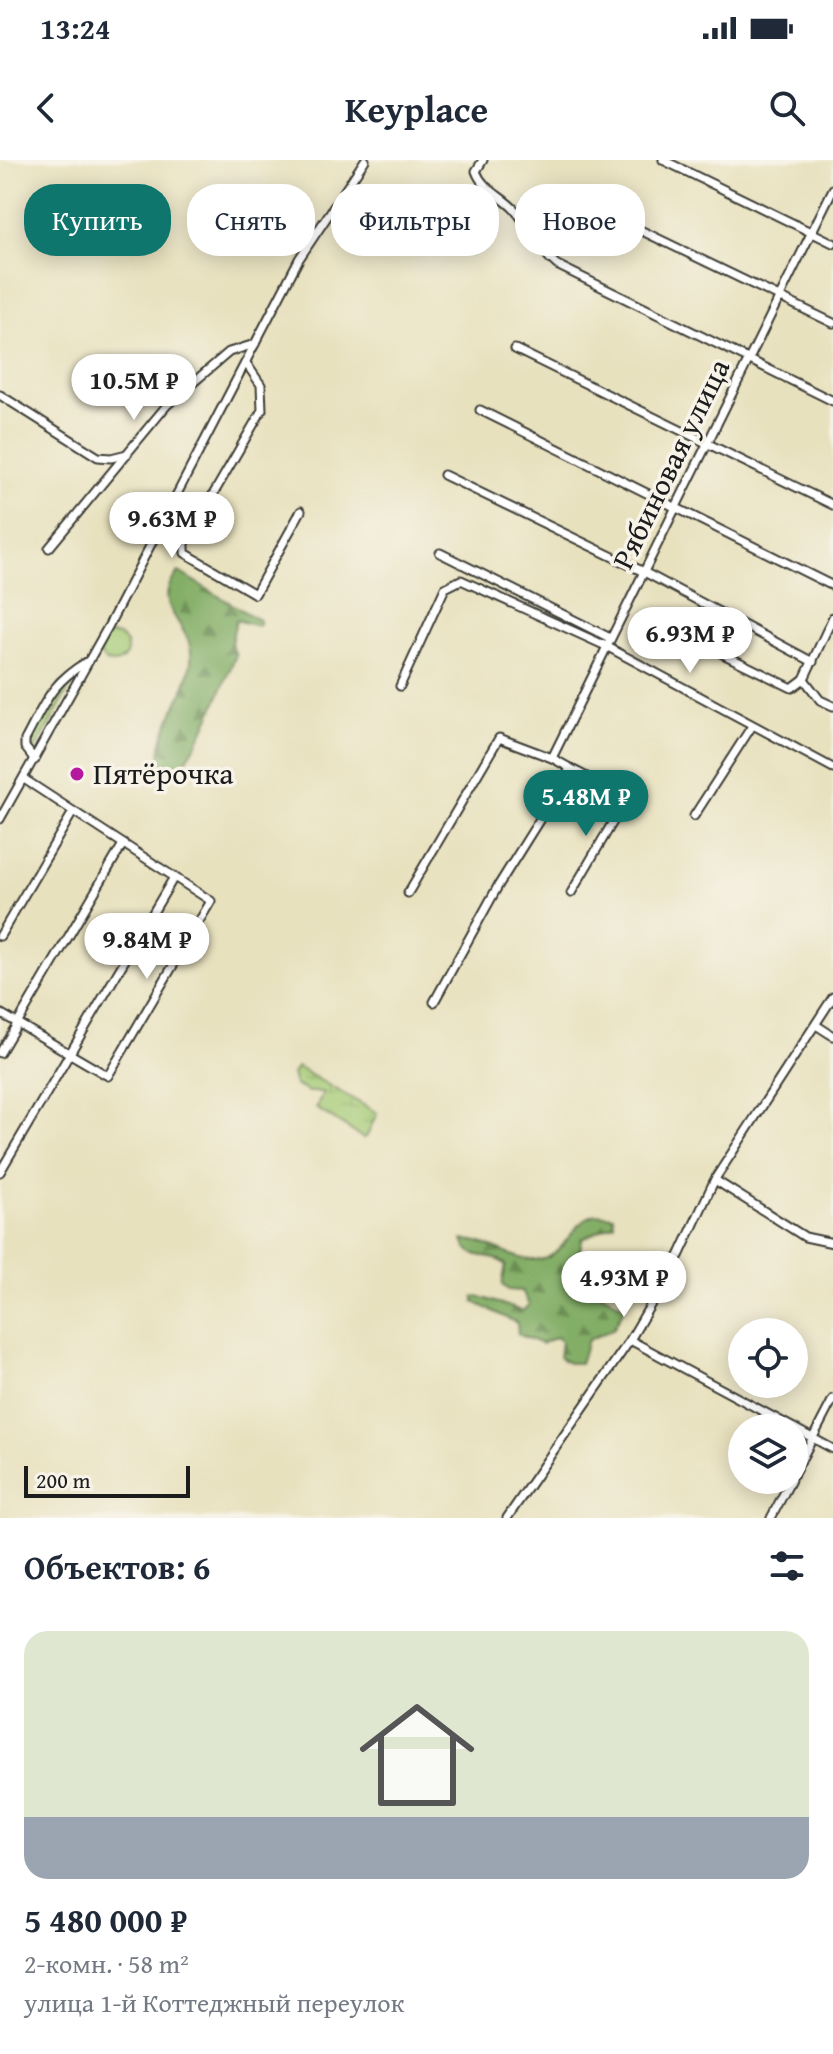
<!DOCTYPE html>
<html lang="ru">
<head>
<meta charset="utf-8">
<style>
	:root { --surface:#fff; --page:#f6f6f7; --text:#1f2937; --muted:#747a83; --line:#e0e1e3; --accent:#0f766e }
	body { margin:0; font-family:"Gentium Book Plus",serif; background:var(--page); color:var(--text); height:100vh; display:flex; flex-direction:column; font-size:30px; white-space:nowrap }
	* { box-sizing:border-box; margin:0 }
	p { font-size:26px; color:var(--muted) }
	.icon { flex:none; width:44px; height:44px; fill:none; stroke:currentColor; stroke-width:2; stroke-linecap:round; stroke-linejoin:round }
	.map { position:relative; height:1358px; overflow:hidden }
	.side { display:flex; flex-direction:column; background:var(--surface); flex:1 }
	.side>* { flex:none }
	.guide { position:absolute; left:24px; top:24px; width:786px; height:72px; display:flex; gap:16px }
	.tools { position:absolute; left:728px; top:1158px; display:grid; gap:16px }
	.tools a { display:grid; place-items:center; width:80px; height:80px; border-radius:50%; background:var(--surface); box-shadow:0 4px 20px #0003; font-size:40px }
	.scale { position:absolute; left:24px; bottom:20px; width:166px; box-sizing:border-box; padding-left:8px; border:4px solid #1c1c1c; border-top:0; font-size:22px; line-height:28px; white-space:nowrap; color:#1c1c1c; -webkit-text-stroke:6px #f7f3e8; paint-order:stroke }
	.price { position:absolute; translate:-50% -68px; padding:0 18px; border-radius:28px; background:#fff; color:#222; font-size:26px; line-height:52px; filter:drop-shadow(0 2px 4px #0008) }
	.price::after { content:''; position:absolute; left:50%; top:48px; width:24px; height:18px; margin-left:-12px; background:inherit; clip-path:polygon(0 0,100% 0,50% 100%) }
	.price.active { background:var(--accent); color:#fff }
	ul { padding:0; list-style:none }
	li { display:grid; align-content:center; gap:16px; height:424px; padding:0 24px }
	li+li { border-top:2px solid var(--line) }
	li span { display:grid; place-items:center; height:248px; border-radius:24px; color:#555 }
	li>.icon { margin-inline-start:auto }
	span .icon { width:144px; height:144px; fill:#fffc; stroke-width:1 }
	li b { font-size:34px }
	h2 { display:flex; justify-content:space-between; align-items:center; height:96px; padding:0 24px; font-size:34px }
	.pill { padding:0 28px; border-radius:32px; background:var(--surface); box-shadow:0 4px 20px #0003; font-size:28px; line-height:72px }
	.pill.active { background:var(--accent); color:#fff }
	.status { display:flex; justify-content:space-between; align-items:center; height:56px; padding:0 40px; background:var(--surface); direction:ltr }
	.status svg { height:22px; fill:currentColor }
	header { display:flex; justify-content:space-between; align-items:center; height:104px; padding:0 24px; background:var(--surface); font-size:36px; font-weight:600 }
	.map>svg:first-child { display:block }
</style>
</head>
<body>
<div class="status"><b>13:24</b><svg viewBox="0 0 49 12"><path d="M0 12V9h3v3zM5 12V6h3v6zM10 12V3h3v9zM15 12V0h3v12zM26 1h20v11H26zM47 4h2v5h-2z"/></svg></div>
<header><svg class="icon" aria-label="back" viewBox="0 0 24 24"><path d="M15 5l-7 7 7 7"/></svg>Keyplace<svg class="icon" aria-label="search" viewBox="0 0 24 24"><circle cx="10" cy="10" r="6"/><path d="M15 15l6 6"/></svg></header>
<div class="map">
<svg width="833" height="1358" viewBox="0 0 833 1358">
	<defs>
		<pattern id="forest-firs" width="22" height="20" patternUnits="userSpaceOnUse" patternTransform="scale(2)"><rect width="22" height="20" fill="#83ae66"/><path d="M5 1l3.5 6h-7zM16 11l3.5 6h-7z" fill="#6a8d53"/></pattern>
		<pattern id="wetland-marsh" width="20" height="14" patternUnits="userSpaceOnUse" patternTransform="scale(2)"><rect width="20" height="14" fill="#a4ca74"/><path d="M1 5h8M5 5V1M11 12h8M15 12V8" fill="none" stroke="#8dad64"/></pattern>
	</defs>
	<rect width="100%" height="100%" fill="#f7f3e8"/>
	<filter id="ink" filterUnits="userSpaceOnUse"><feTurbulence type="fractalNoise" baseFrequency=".0125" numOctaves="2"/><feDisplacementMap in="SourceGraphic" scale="16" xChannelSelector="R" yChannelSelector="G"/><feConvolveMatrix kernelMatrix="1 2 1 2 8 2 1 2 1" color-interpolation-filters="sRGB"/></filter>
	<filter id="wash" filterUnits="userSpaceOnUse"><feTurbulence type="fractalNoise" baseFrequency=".006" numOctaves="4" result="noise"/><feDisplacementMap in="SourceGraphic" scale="32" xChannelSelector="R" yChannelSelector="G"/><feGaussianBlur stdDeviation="1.8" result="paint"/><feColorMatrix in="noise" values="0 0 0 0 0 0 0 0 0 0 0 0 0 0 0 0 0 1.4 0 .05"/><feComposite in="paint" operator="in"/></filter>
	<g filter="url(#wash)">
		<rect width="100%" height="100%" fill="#e8e1be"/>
		<g fill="#a4ca74" stroke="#607348" stroke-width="2">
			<circle cx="113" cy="489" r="14"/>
			<path d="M69,517l2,8 -35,64 -7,-1c-1,-15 25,-43 30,-63z"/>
		</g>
		<g fill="url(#forest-firs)" stroke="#506541" stroke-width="2">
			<path d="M179,412l81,49 -2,5 -22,-6 -5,23 5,12c-10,22 -38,98 -55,110 -5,5 -12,3 -19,2 -11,-27 27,-75 29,-106 4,-39 -46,-53 -12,-89z"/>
			<path d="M596,1054l17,2 1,8 -32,15 -4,27 9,5 11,20 27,16 -12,22 -25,11 -8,23h-12l-9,-6 2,-16 -5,-4 -15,7 -23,-10 -1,-11 -43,-21v-5l4,-1 44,15 7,-6 -7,-14 -13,-1 -7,-5 4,-20c-15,-14 -36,-2 -43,-25 26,-1 52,25 80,19 23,-6 29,-38 53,-45z"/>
		</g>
		<polygon fill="url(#wetland-marsh)" stroke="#607348" stroke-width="2" points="297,907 377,953 367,976 363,978 316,948 323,932 308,932 295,925 292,914"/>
	</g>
	<g filter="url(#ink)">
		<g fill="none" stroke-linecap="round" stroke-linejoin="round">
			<g stroke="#3b3a34" stroke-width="11">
				<g id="minor">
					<path d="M483,0l-7,11c7,19 25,24 39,39 16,18 23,40 42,55l276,136"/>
					<polyline points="663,0 833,83"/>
					<polyline points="607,54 833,163"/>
					<polyline points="515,189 833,345"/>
					<polyline points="246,203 261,225 262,250 185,383 185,393 255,434 301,351"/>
					<polyline points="0,235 98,297 111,298 127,294"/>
					<polyline points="480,250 833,426"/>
					<polyline points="444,315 644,412 813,502"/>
					<polyline points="49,388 167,245 229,192 255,184"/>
					<polyline points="440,393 610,478"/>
					<polyline points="680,473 792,528 804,519 820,540 833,546"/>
					<polyline points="804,519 833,457"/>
					<polyline points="400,526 445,428 461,420 606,486 833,608"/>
					<path d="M35,600l-10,-13v-7c20,-37 25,-57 63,-79"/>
					<polyline points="570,608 627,638 571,733"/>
					<polyline points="694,656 752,566"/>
					<polyline points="0,659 109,465 299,99 365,0"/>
					<polyline points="408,733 499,578 552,598"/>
					<polyline points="0,776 73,652"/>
					<polyline points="434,842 498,726 565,619 570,608 552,598 833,29"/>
					<polyline points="0,853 108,916 211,741 24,619"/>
					<polyline points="816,865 833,876"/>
					<polyline points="0,893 123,684"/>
					<polyline points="0,1012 174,717"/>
					<polyline points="715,1020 805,1077 833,1083"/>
					<polyline points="630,1180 794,1268"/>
					<polyline points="794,1268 833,1289"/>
					<polyline points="794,1314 833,1239"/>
					<polyline points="507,1358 630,1180 680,1094 715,1019 833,837"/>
					<polyline points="771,1358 791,1320"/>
				</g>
			</g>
			<use href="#minor" stroke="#fff" stroke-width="7"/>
		</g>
	</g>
	<circle fill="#b5179e" stroke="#f7f3e8" stroke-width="3" cx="77" cy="614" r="8"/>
	<g text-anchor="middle" stroke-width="7" stroke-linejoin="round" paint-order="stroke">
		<g font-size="30" fill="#1c1c1c" stroke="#f7f3e8">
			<text transform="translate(671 304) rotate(-64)" y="10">Рябиновая улица</text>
		</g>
		<g font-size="30" fill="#1c1c1c" stroke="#f7f3e8" text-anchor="start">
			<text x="93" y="624">Пятёрочка</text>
		</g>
	</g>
</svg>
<div class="tools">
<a><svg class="icon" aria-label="locate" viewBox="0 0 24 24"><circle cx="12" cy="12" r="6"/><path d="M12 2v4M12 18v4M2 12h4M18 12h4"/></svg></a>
<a><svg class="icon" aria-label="layers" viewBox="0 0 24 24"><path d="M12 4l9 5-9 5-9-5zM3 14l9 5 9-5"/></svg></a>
</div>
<div class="scale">200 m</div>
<b class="price" style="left:134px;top:262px">10.5M ₽</b>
<b class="price" style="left:172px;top:400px">9.63M ₽</b>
<b class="price" style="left:690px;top:515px">6.93M ₽</b>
<b class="price active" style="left:586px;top:678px">5.48M ₽</b>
<b class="price" style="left:147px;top:821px">9.84M ₽</b>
<b class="price" style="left:624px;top:1159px">4.93M ₽</b>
<div class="guide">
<a class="pill active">Купить</a>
<a class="pill">Снять</a>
<a class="pill">Фильтры</a>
<a class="pill">Новое</a>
</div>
</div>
<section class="side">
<h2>Объектов: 6<svg class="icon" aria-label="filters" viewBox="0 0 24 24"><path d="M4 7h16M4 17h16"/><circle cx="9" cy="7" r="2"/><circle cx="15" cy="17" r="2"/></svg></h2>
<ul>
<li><span style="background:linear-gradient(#dfe7d0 75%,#9aa5b1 0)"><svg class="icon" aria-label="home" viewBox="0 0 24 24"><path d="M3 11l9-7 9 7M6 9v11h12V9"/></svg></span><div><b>5 480 000 ₽</b><p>2-комн. · 58 m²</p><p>улица 1-й Коттеджный переулок</p></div></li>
</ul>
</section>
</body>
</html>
